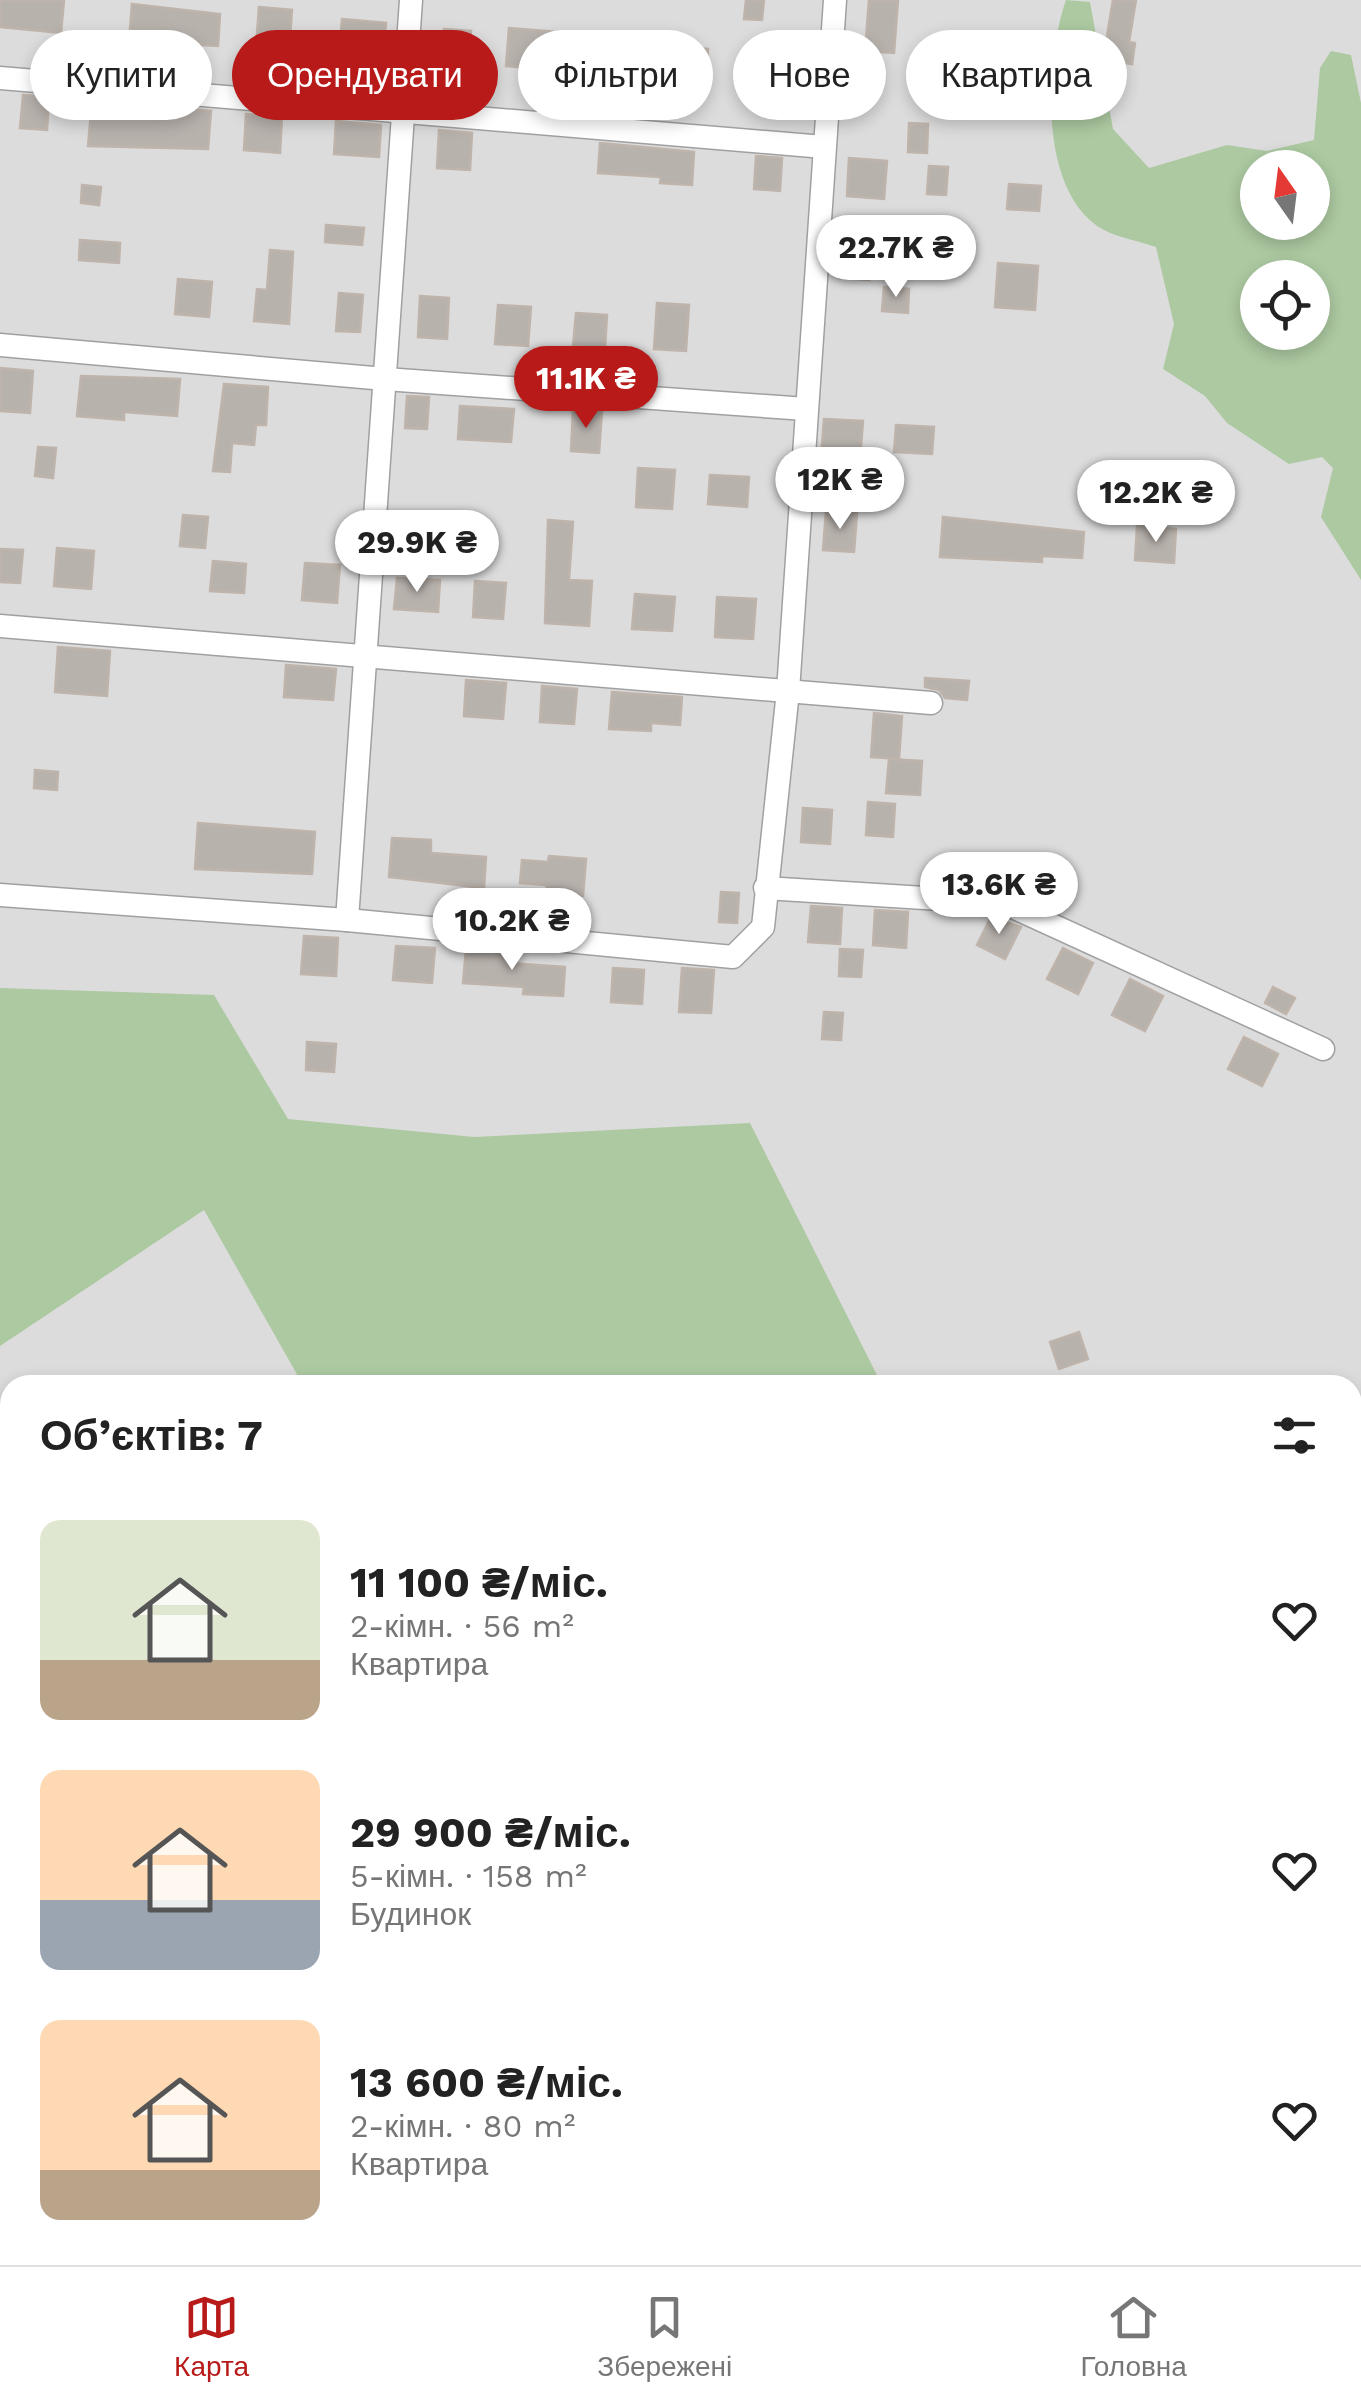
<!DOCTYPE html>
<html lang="uk">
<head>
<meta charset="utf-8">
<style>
	:root { --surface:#fff; --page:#f6f6f6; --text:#222; --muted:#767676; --line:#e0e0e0; --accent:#b71a18 }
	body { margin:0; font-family:"Work Sans",sans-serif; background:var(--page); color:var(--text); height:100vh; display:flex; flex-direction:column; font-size:38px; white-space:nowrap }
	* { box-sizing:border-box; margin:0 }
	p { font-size:32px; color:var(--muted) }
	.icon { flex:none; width:55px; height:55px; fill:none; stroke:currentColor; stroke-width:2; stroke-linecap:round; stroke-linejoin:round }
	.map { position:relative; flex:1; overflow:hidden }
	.sheet { position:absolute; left:0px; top:1375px; width:1362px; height:890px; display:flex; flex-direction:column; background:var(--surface); border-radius:30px 30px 0 0; box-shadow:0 5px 15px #0003 }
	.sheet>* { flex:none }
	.hud { position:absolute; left:30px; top:30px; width:1302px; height:90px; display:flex; gap:20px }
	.needle { width:65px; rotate:346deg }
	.tools { position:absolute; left:1240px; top:150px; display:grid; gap:20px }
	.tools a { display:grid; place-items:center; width:90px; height:90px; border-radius:50%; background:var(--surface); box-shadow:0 5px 15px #0003; font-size:50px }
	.price { position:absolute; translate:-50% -85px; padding:0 22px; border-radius:35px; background:#fff; color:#222; font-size:32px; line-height:65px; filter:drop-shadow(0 2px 5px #0008) }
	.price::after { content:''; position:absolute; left:50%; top:60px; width:30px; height:22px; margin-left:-15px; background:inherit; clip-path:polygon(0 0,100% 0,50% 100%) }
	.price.on { background:var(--accent); color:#fff }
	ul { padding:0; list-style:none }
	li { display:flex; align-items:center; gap:30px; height:250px; padding:0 40px }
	li span { display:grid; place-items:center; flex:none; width:280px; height:200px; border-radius:20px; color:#555 }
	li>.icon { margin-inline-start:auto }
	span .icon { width:120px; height:120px; fill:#fffc; stroke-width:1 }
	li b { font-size:42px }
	h2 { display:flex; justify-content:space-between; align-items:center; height:120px; padding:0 40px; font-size:42px }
	.pill { padding:0 35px; border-radius:45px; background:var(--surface); box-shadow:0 5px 15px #0003; font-size:35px; line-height:90px }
	.pill.on { background:var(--accent); color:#fff }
	.menu { display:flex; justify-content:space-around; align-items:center; height:140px; border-top:2px solid var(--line); background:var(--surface); font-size:28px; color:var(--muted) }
	.menu a { display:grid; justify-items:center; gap:5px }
	.menu .on { color:var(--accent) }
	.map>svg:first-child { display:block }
</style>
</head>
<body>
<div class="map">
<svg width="1361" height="2265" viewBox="0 0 1361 2265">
	<rect width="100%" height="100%" fill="#efece7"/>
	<path fill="#dddcdc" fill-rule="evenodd" d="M0,0h1361v2265h-1361zM1258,168h54v54h-54zM1258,278h54v54h-54zM10,1385h1342v870h-1342z"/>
	<g fill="#acc9a1" fill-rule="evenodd">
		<path d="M1066,0l24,2 23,127 36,39 78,-23 40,6 47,-11 6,-72 11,-17 20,4 10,48v477l-40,-63 12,-49 -11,-11 -33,7 -62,-41 -22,-27 -42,-27 11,-45 -18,-77c-17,-6 -37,-9 -52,-17 -67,-36 -59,-170 -38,-230zM1258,168h54v54h-54zM1258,278h54v54h-54z"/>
		<polygon points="0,988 214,995 288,1119 474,1137 750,1123 882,1385 303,1385 204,1210 0,1346"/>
		<polygon points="0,1527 10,1542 10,1684 0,1685"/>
	</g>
	<g fill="#b8b2ad" stroke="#bfb4ab" stroke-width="2.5">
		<polygon points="0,0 64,0 61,33 0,27"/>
		<polygon points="746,0 764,0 762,20 744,19"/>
		<polygon points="869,0 898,0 894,53 865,51"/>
		<polygon points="1113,0 1136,0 1129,42 1135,43 1132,64 1103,60"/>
		<polygon points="132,4 220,14 218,46 129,41"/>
		<polygon points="259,7 292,10 289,50 256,47"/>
		<polygon points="342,19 386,23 383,59 339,56"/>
		<polygon points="509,28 569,33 566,71 506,66"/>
		<polygon points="444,29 471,31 468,63 441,61"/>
		<polygon points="610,40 708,49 705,87 607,75"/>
		<polygon points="749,52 781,55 778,90 747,87"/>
		<polygon points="23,95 49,97 47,130 20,128"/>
		<polygon points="92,101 211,111 208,149 88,146"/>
		<polygon points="246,114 282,117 280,153 244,150"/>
		<polygon points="336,121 381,125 379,157 334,154"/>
		<polygon points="909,123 928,124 927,153 908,152"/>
		<polygon points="439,130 472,133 470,170 437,168"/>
		<polygon points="600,143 694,152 692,185 660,183 661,177 598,173"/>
		<polygon points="756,156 782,158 780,191 754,189"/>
		<polygon points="849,158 887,161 884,199 847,196"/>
		<polygon points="929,166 948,167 946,195 927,194"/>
		<polygon points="1009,184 1041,186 1039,211 1007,209"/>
		<polygon points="82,185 101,187 99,205 81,203"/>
		<polygon points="326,225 364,228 362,245 325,242"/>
		<polygon points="80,240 120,243 119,263 79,260"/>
		<polygon points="842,242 871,244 869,280 840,278"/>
		<polygon points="270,250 293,252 289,324 254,321 257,289 267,290"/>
		<polygon points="998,263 1038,266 1035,310 995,307"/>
		<polygon points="178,279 212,282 209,317 175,314"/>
		<polygon points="884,287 909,289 908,313 882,311"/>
		<polygon points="339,293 363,295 360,332 336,331"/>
		<polygon points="420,296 449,298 447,339 418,337"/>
		<polygon points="657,303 689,305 686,351 654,349"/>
		<polygon points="498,305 531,307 528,346 495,344"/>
		<polygon points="576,313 607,315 605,348 573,346"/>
		<polygon points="0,368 33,371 30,413 0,411"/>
		<polygon points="81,376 180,379 177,416 124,412 124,420 77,416"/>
		<polygon points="224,384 268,387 266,425 256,425 254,445 232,443 230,472 213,471"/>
		<polygon points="407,396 429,397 427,429 405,428"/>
		<polygon points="460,406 514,409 511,442 458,439"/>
		<polygon points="573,409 602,411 599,453 571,451"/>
		<polygon points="824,419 863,421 860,460 821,458"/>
		<polygon points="896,425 934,427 932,454 894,452"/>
		<polygon points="38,447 56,448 53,478 35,476"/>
		<polygon points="638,468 675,470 672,509 636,507"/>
		<polygon points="710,475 749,477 747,507 708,504"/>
		<polygon points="826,511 857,513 854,552 823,550"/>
		<polygon points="183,515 208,517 205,548 180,546"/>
		<polygon points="943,517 1084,532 1082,558 1042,556 1042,562 940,557"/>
		<polygon points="548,520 573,522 569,580 592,581 589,626 545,623"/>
		<polygon points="1137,526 1176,529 1174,563 1135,560"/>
		<polygon points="393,528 410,529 408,562 390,561"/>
		<polygon points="57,548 94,551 91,589 54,586"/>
		<polygon points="0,549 23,550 20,583 0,582"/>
		<polygon points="213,561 246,564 244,593 210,591"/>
		<polygon points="305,563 340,565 337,603 302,600"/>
		<polygon points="397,578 440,580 438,612 394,609"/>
		<polygon points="475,581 506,583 503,619 473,617"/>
		<polygon points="635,594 675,597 672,631 632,629"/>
		<polygon points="717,597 756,599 753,639 715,637"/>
		<polygon points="58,647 110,651 107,696 55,692"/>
		<polygon points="286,665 336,669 333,700 284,697"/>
		<polygon points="925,678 969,681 967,700 945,698 939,690 925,687"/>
		<polygon points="466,680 506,683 503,719 464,716"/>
		<polygon points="542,686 577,689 574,724 540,722"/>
		<polygon points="612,692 682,697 680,725 651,723 651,731 609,729"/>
		<polygon points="874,713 902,716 899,759 871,757"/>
		<polygon points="889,759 922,761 920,795 886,793"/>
		<polygon points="35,770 58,772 57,790 34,788"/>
		<polygon points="868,802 895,804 893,837 866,835"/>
		<polygon points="803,808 832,810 830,844 801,842"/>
		<polygon points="198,823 315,832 312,874 195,869"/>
		<polygon points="392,838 431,840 431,853 486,857 484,888 389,877"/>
		<polygon points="549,856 586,859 583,896 546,894 547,885 520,883 522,860 548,862"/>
		<polygon points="721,892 739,893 737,923 719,922"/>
		<polygon points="811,906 842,908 840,944 808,942"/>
		<polygon points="875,910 908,912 906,948 873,945"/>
		<polygon points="991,917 1021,927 1005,959 977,945"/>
		<polygon points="304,936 338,938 336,976 301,974"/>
		<polygon points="396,946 435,948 432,983 393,980"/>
		<polygon points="1063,948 1093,963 1078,994 1047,979"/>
		<polygon points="466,949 508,952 507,963 565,967 563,996 523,994 524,987 463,983"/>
		<polygon points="840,949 863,950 861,977 839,976"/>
		<polygon points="613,968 644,970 642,1004 611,1002"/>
		<polygon points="682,968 714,970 711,1013 679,1012"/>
		<polygon points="1130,979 1163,996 1145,1031 1112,1015"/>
		<polygon points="1273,987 1295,998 1286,1014 1265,1003"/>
		<polygon points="824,1012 843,1013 841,1040 822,1039"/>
		<polygon points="1244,1037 1278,1054 1262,1086 1228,1069"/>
		<polygon points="307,1042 336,1044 334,1072 306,1070"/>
		<polygon points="1079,1332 1088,1359 1059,1369 1050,1342"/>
	</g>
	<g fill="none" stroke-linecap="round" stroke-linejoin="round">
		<g stroke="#a0a0a0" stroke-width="25">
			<g id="street">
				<polyline points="0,78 824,147"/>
				<polyline points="0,345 385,379 806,409"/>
				<polyline points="0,626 931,703"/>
				<polyline points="765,888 1004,903 1323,1049"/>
				<polyline points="0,895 347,920 733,957 763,927 788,691 835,0"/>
				<polyline points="347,920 411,0"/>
				<polyline points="1352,1470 1361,1468"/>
				<polyline points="1352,1945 1361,1944"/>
				<polyline points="0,2194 10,2197"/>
				<polyline points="417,2255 515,2265"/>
				<polyline points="69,2265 70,2255"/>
				<polyline points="1121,2265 1122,2255"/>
			</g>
		</g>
		<use href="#street" stroke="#fff" stroke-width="22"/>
	</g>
</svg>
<div class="tools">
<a><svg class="needle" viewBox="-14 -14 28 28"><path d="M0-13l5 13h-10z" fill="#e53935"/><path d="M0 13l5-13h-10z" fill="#767676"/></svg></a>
<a><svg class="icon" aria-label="locate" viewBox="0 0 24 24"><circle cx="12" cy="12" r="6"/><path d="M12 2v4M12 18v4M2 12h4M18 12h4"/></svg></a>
</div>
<b class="price" style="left:896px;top:300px">22.7K ₴</b>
<b class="price on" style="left:586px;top:431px">11.1K ₴</b>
<b class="price" style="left:840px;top:532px">12K ₴</b>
<b class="price" style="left:1156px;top:545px">12.2K ₴</b>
<b class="price" style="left:417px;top:595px">29.9K ₴</b>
<b class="price" style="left:999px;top:937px">13.6K ₴</b>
<b class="price" style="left:512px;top:973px">10.2K ₴</b>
<div class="hud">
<a class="pill">Купити</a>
<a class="pill on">Орендувати</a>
<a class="pill">Фільтри</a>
<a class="pill">Нове</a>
<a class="pill">Квартира</a>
</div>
<section class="sheet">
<h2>Об’єктів: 7<svg class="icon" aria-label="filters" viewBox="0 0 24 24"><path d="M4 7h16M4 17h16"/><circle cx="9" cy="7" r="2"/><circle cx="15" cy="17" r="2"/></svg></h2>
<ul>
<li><span style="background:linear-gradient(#dfe7d0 70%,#b9a48a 0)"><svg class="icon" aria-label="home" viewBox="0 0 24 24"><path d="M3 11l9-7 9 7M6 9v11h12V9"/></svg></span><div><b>11 100 ₴/міс.</b><p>2-кімн. · 56 m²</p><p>Квартира</p></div><svg class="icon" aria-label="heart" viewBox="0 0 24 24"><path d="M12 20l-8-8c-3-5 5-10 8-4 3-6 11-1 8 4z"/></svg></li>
<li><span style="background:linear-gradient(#ffd9b3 65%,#9aa5b1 0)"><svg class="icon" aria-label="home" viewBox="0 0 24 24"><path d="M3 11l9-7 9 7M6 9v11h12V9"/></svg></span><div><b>29 900 ₴/міс.</b><p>5-кімн. · 158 m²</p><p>Будинок</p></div><svg class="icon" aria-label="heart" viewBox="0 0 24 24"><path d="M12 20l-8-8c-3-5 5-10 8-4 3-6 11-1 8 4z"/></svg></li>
<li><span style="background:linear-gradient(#ffd9b3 75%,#b9a48a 0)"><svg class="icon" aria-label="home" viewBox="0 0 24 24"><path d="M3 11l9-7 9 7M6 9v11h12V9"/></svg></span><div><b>13 600 ₴/міс.</b><p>2-кімн. · 80 m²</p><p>Квартира</p></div><svg class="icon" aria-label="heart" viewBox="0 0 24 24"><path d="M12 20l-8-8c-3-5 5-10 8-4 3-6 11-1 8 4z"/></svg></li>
</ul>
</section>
</div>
<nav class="menu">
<a class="on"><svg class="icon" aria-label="map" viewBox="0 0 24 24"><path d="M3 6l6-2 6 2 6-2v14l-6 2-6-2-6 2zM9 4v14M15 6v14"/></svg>Карта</a>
<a><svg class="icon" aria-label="saved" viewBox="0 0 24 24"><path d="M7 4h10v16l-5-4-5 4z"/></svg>Збережені</a>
<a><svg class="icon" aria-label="home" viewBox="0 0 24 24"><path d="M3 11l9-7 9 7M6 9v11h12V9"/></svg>Головна</a>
</nav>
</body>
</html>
